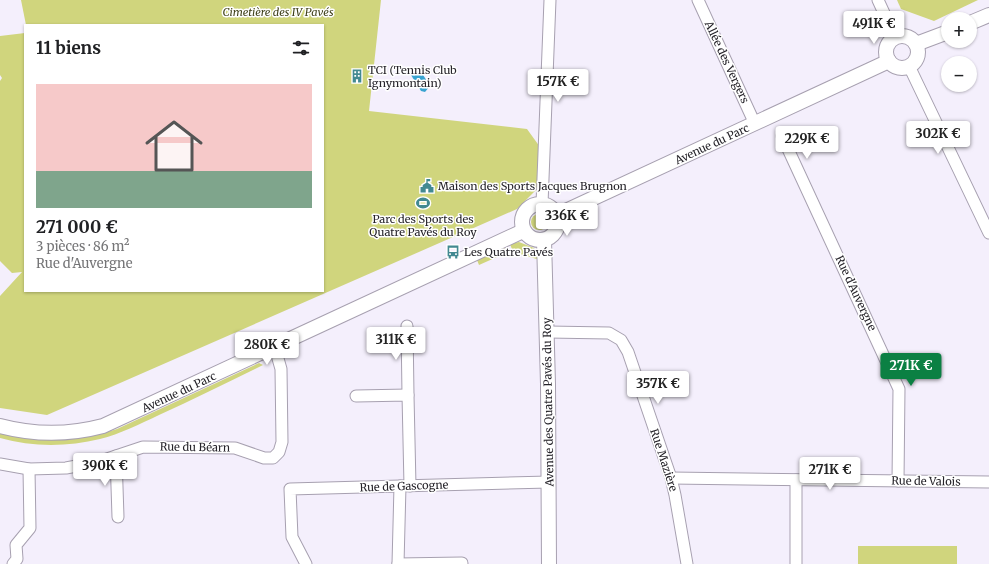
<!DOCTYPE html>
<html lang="fr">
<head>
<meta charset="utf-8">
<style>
	:root { --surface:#fff; --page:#f2f2f2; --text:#202124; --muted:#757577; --line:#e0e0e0; --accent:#0b8043 }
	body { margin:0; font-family:Merriweather,serif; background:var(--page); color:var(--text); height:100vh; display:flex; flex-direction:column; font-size:15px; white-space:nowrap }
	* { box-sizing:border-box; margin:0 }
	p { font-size:13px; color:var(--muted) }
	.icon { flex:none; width:22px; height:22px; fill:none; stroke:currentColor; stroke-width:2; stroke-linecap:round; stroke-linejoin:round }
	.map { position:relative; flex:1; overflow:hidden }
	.drawer { position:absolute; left:24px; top:24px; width:300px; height:268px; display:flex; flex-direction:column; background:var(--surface); border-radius:0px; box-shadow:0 1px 3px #0004 }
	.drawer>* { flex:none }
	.buttons { position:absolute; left:941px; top:12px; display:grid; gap:8px }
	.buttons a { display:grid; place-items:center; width:36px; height:36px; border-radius:50%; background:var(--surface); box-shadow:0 1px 3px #0004; font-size:20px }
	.price { position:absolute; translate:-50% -34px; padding:0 9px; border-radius:4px; background:#fff; color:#222; font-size:13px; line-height:26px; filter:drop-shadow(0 1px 2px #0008) }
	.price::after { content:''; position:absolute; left:50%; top:24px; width:12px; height:9px; margin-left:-6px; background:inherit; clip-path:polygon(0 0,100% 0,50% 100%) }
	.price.selected { background:var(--accent); color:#fff }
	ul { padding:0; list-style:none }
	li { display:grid; align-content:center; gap:8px; height:212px; padding:0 12px }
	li+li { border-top:1px solid var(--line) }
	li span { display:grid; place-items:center; height:124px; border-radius:0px; color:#555 }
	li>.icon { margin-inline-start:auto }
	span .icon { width:72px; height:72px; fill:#fffc; stroke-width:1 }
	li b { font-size:17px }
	h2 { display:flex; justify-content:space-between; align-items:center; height:48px; padding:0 12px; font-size:17px }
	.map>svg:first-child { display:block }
</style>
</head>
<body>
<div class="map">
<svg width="989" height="564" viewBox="0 0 989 564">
	<rect width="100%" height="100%" fill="#f4effc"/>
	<g fill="#d0d57d">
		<polygon points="21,0 381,0 369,111 527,129 540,147 538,188 517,209 47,415 0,408 0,296 22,272 12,273 0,261 0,81 2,78 0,75 0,36 25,33 25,291 323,291 323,25 26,25"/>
		<polygon points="897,0 978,0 934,21 901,9"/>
		<circle cx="539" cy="222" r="8"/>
		<polygon points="519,242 534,248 540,260 513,252 510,244"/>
		<polygon points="504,247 506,253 479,265 477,260"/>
		<path d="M259,363l4,2c-34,17 -69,34 -104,50 -19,9 -39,19 -59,24 -33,8 -68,8 -100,-1v-5c38,11 80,8 117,-4z"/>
		<rect x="858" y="546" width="99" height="18"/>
	</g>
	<polygon fill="#38a3d0" points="420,70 430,86 425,92 421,91 411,75"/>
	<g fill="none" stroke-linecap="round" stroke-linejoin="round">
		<g stroke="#a7a0b0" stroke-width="13">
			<g id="minor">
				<polyline points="698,0 755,124"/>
				<polyline points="878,0 895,37"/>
				<polyline points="909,66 989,233"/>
				<polyline points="782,136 899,389 898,481"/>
				<polyline points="542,204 550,0"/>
				<polyline points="407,326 408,395"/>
				<polyline points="548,332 609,333 621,340 628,352 671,478 675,495 687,564"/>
				<polyline points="356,396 408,395 410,486"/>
				<polyline points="116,456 118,517"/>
				<polyline points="0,464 29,469 66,468 98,462 143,447 235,448 264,458 273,458 279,452 282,442 281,369 275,348"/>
				<polyline points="671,478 989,482"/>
				<polyline points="13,564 17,559 16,545 30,528 29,469"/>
				<polyline points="306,564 292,537 290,489 549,482"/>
				<polyline points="398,564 400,486"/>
				<polyline points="398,564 462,563"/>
				<polyline points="796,564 796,480"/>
			</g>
		</g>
		<g stroke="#a7a0b0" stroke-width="16">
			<g id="tertiary">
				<polyline points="970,23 989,15"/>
				<circle cx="902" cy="52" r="16"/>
				<polyline points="916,44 948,32"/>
				<circle cx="540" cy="222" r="18"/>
				<polyline points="557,215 889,61"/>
				<polyline points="544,240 548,384 549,564"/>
				<path d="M0,426c34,9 69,9 103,0l420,-195"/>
			</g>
		</g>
		<use href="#minor" stroke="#fff" stroke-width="11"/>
		<use href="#tertiary" stroke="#fff" stroke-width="14"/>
	</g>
	<defs>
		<g id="building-bare" transform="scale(1.08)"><path d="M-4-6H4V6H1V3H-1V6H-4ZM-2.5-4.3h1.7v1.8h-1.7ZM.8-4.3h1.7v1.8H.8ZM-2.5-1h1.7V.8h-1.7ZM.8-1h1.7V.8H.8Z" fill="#428991" stroke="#fff" stroke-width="2.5" paint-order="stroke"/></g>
		<g id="civic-bare" transform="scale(1.08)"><path d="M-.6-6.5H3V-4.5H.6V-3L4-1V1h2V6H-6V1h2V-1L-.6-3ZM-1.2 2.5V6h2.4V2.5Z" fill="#428991" stroke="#fff" stroke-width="2.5" paint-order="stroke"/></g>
		<g id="stadium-bare" transform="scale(1.08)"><path d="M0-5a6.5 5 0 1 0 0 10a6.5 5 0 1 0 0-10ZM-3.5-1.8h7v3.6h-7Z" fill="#428991" stroke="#fff" stroke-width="2.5" paint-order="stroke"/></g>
		<g id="bus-bare" transform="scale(1.08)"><path d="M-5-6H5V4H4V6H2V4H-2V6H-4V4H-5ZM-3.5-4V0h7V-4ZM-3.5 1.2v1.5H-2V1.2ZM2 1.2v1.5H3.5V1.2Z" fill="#428991" stroke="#fff" stroke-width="2.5" paint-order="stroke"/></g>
	</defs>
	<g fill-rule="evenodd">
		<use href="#building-bare" x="357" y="76"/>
		<use href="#civic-bare" x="427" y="186"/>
		<use href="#stadium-bare" x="423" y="203"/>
		<use href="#bus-bare" x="453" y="252"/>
	</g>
	<g text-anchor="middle" stroke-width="3" stroke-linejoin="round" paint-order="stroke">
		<g font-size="11" font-style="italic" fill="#3e3f18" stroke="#fff">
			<text x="278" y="16">Cimetière des IV Pavés</text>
		</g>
		<g font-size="11" fill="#26242a" stroke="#fff">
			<text transform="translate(727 62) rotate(65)" y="4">Allée des Vergers</text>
			<text transform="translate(712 144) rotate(-25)" y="4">Avenue du Parc</text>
			<text transform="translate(856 293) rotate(65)" y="4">Rue d'Auvergne</text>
			<text transform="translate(179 392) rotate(-25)" y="4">Avenue du Parc</text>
			<text transform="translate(548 402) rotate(-91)" y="4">Avenue des Quatre Pavés du Roy</text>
			<text transform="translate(195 447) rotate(1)" y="4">Rue du Béarn</text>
			<text transform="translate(664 460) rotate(72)" y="4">Rue Mazière</text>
			<text transform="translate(926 481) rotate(1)" y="4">Rue de Valois</text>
			<text transform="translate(404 486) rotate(-2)" y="4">Rue de Gascogne</text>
		</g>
		<g font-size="11" fill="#26242a" stroke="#fff" text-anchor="start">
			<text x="368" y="74">TCI (Tennis Club<tspan x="368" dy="13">Ignymontain)</tspan></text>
			<text x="438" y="190">Maison des Sports Jacques Brugnon</text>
			<text x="423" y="223" text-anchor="middle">Parc des Sports des<tspan x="423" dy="13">Quatre Pavés du Roy</tspan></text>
			<text x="464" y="256">Les Quatre Pavés</text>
		</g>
	</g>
</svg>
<div class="buttons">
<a>+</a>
<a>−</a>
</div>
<b class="price" style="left:874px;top:45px">491K €</b>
<b class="price" style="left:558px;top:103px">157K €</b>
<b class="price" style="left:938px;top:155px">302K €</b>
<b class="price" style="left:807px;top:160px">229K €</b>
<b class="price" style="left:567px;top:237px">336K €</b>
<b class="price" style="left:396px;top:361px">311K €</b>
<b class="price" style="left:267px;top:366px">280K €</b>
<b class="price selected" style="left:911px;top:387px">271K €</b>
<b class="price" style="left:658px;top:405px">357K €</b>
<b class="price" style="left:105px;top:487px">390K €</b>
<b class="price" style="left:830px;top:491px">271K €</b>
<section class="drawer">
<h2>11 biens<svg class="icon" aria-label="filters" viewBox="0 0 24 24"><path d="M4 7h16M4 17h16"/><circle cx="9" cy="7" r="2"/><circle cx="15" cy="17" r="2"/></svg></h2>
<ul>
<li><span style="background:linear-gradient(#f6c9c9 70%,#7fa58c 0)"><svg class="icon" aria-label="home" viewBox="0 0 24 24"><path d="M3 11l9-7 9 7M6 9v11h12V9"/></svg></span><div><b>271 000 €</b><p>3 pièces · 86 m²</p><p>Rue d'Auvergne</p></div></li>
</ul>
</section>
</div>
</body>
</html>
